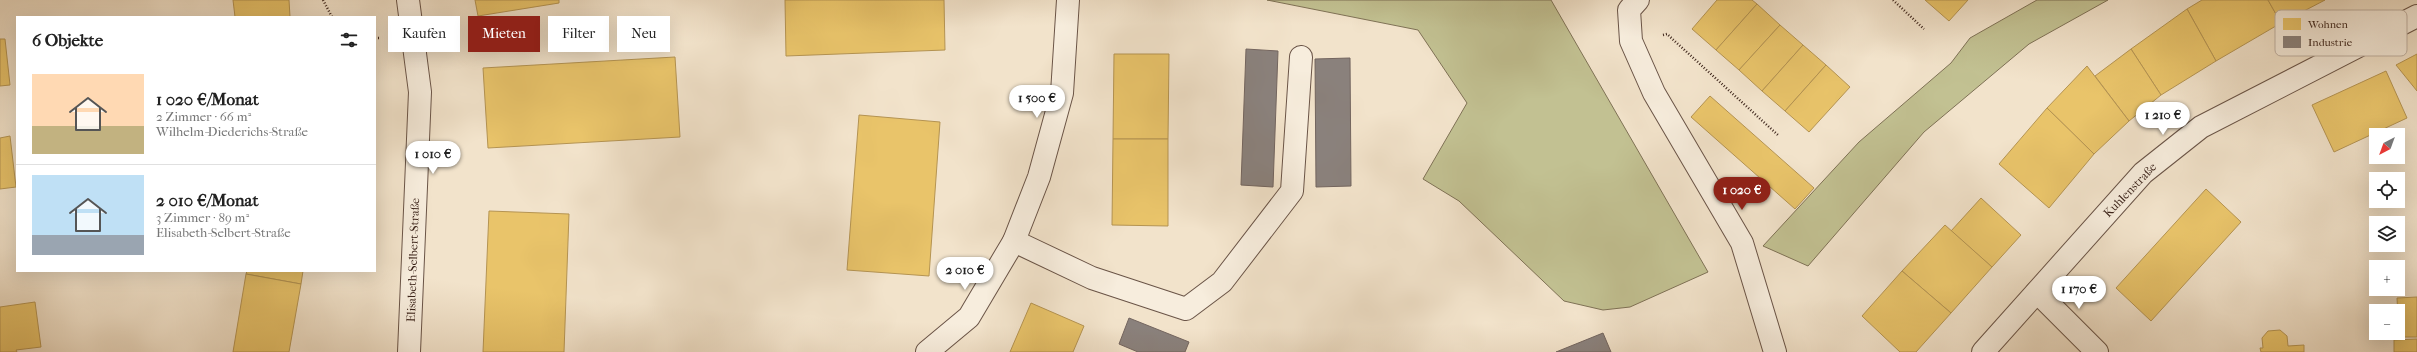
<!DOCTYPE html>
<html lang="de">
<head>
<meta charset="utf-8">
<style>
	:root { --surface:#fff; --page:#f2f2f2; --text:#222; --muted:#767676; --line:#e0e0e0; --accent:#8f2418 }
	body { margin:0; font-family:"IM FELL French Canon",serif; background:var(--page); color:var(--text); height:100vh; display:flex; flex-direction:column; font-size:15px; white-space:nowrap }
	* { box-sizing:border-box; margin:0 }
	p { font-size:13px; color:var(--muted) }
	.icon { flex:none; width:22px; height:22px; fill:none; stroke:currentColor; stroke-width:2; stroke-linecap:round; stroke-linejoin:round }
	.map { position:relative; flex:1; overflow:hidden }
	.drawer { position:absolute; left:16px; top:16px; width:360px; height:256px; display:flex; flex-direction:column; background:var(--surface); border-radius:0px; box-shadow:0 4px 16px #0002 }
	.drawer>* { flex:none }
	.top-card { position:absolute; left:388px; top:16px; width:380px; height:36px; display:flex; gap:8px }
	.needle { width:26px; rotate:221deg }
	.fabs { position:absolute; left:2369px; top:128px; display:grid; gap:8px }
	.fabs a { display:grid; place-items:center; width:36px; height:36px; border-radius:0px; background:var(--surface); box-shadow:0 4px 16px #0002; font-size:20px }
	.price { position:absolute; translate:-50% -34px; padding:0 9px; border-radius:14px; background:#fff; color:#222; font-size:13px; line-height:26px; filter:drop-shadow(0 1px 2px #0008) }
	.price::after { content:''; position:absolute; left:50%; top:24px; width:12px; height:9px; margin-left:-6px; background:inherit; clip-path:polygon(0 0,100% 0,50% 100%) }
	.price.active { background:var(--accent); color:#fff }
	ul { padding:0; list-style:none }
	li { display:flex; align-items:center; gap:12px; height:100px; padding:0 16px }
	li+li { border-top:1px solid var(--line) }
	li span { display:grid; place-items:center; flex:none; width:112px; height:80px; border-radius:0px; color:#555 }
	li>.icon { margin-inline-start:auto }
	span .icon { width:48px; height:48px; fill:#fffc; stroke-width:1 }
	li b { font-size:17px }
	h2 { display:flex; justify-content:space-between; align-items:center; height:48px; padding:0 16px; font-size:17px }
	.tag { padding:0 14px; border-radius:0px; background:var(--surface); box-shadow:0 4px 16px #0002; font-size:14px; line-height:36px }
	.tag.active { background:var(--accent); color:#fff }
	.map>svg:first-child { display:block }
</style>
</head>
<body>
<div class="map">
<svg width="2417" height="352" viewBox="0 0 2417 352">
	<rect width="100%" height="100%" fill="#f2e3cb"/>
	<filter id="stains"><feTurbulence type="fractalNoise" baseFrequency=".005" numOctaves="4"/><feColorMatrix values="0 0 0 0 .2 0 0 0 0 .09 0 0 0 0 .02 0 0 0 .5 -.17"/></filter>
	<radialGradient id="worn" r=".72"><stop offset=".6" stop-color="#630" stop-opacity="0"/><stop offset="1" stop-color="#630" stop-opacity=".3"/></radialGradient>
	<g fill="#c2c192" stroke="#7f7256">
		<polygon points="1267,0 1551,0 1708,272 1630,307 1603,310 1564,301 1459,201 1423,179 1467,103 1418,30"/>
		<polygon points="2037,0 2108,0 2029,44 1924,132 1808,266 1763,246 1859,142 1951,63 1970,38"/>
	</g>
	<g fill="#e9c46a" stroke="#b59452">
		<polygon points="233,0 289,0 290,17 235,17"/>
		<polygon points="475,0 559,0 559,3 478,16"/>
		<polygon points="785,0 944,0 945,50 786,56"/>
		<polygon points="1717,0 1752,0 1757,4 1716,50 1692,29"/>
		<polygon points="1925,0 1968,0 1949,21"/>
		<polygon points="2202,0 2268,0 2281,23 2216,61 2187,9"/>
		<polygon points="2268,0 2325,0 2281,23"/>
		<polygon points="1757,4 1780,25 1739,70 1716,50"/>
		<polygon points="2187,9 2216,61 2161,95 2131,49"/>
		<polygon points="1780,25 1803,45 1762,91 1739,70"/>
		<polygon points="0,39 5,39 10,85 0,86"/>
		<polygon points="1803,45 1826,65 1785,111 1762,91"/>
		<polygon points="2131,49 2161,95 2129,121 2095,76"/>
		<polygon points="1114,54 1169,54 1168,139 1113,139"/>
		<polygon points="2417,54 2417,91 2396,65"/>
		<polygon points="675,57 680,137 488,148 483,68"/>
		<polygon points="1826,65 1850,87 1809,132 1785,111"/>
		<polygon points="2087,66 2129,121 2094,154 2047,108"/>
		<polygon points="2386,71 2407,118 2334,152 2312,105"/>
		<polygon points="1710,96 1814,188 1795,209 1691,117"/>
		<polygon points="2047,108 2094,154 2049,208 1999,164"/>
		<polygon points="859,115 940,122 929,276 847,270"/>
		<polygon points="10,136 16,187 0,189 0,138"/>
		<polygon points="1113,139 1168,139 1168,226 1112,225"/>
		<polygon points="2206,189 2241,222 2151,321 2116,288"/>
		<polygon points="1981,198 2021,235 1992,267 1951,231"/>
		<polygon points="489,211 569,214 564,352 483,352"/>
		<polygon points="1945,225 1992,267 1951,313 1902,271"/>
		<polygon points="247,271 303,271 301,284 246,274"/>
		<polygon points="1902,271 1951,313 1916,352 1900,352 1862,316"/>
		<polygon points="246,274 301,284 289,352 233,352"/>
		<polygon points="2417,297 2417,337 2399,337 2397,298"/>
		<polygon points="35,302 41,347 16,350 17,352 0,352 0,307"/>
		<polygon points="1031,303 1084,326 1073,352 1010,352"/>
		<polygon points="2280,330 2287,336 2288,346 2304,345 2304,352 2261,352 2260,348 2263,348 2262,338 2268,331"/>
		<polygon points="2417,339 2417,352 2394,352 2394,340"/>
	</g>
	<g fill="#8a817c" stroke="#73655f">
		<polygon points="1246,49 1278,51 1273,187 1241,185"/>
		<polygon points="1350,58 1351,186 1316,187 1315,59"/>
		<polygon points="1129,318 1189,342 1185,352 1138,352 1119,344"/>
		<polygon points="1603,333 1611,352 1556,352"/>
	</g>
	<g fill="none" stroke-linecap="round" stroke-linejoin="round">
		<g stroke="#6a5447" stroke-width="24">
			<g id="minor">
				<polyline points="408,0 420,92 409,352"/>
				<polyline points="1638,0 1629,10 1631,41 1654,93 1742,243 1775,352"/>
				<polyline points="1014,241 1092,278 1186,309 1222,282 1292,191 1301,57"/>
				<polyline points="2037,292 2097,352"/>
				<polyline points="927,352 969,317 1014,241 1039,177 1062,93 1068,0"/>
				<polyline points="1983,352 2143,173 2201,127 2417,16"/>
			</g>
		</g>
		<g stroke="#3c241b" stroke-width="2.5" stroke-dasharray="1 2" stroke-linecap="butt">
			<polyline points="323,0 332,17"/>
			<polyline points="1893,0 1924,29"/>
			<polyline points="1663,35 1667,34 1779,136"/>
			<polyline points="375,38 381,38"/>
		</g>
		<use href="#minor" stroke="#f7eddd" stroke-width="22"/>
	</g>
	<g text-anchor="middle" stroke-width="4" stroke-linejoin="round" paint-order="stroke">
		<g font-size="12" fill="#3c241b" stroke="#f7eddd">
			<text transform="translate(2130 190) rotate(-46)" y="4">Kuhlenstraße</text>
			<text transform="translate(413 260) rotate(-88)" y="4">Elisabeth-Selbert-Straße</text>
		</g>
	</g>
	<rect x="2275" y="10" width="132" height="46" rx="6" fill="#f7eddd" stroke="#bfb1a3" stroke-width="1"/>
	<rect x="2283" y="18" width="18" height="12" fill="#e9c46a"/>
	<rect x="2283" y="36" width="18" height="12" fill="#8a817c"/>
	<g font-size="11" fill="#3c241b">
		<text x="2308" y="28">Wohnen</text>
		<text x="2308" y="46">Industrie</text>
	</g>
	<rect width="100%" height="100%" filter="url(#stains)"/>
	<rect width="100%" height="100%" fill="url(#worn)"/>
</svg>
<div class="fabs">
<a><svg class="needle" viewBox="-14 -14 28 28"><path d="M0-13l5 13h-10z" fill="#e53935"/><path d="M0 13l5-13h-10z" fill="#767676"/></svg></a>
<a><svg class="icon" aria-label="locate" viewBox="0 0 24 24"><circle cx="12" cy="12" r="6"/><path d="M12 2v4M12 18v4M2 12h4M18 12h4"/></svg></a>
<a><svg class="icon" aria-label="layers" viewBox="0 0 24 24"><path d="M12 4l9 5-9 5-9-5zM3 14l9 5 9-5"/></svg></a>
<a>+</a>
<a>−</a>
</div>
<b class="price" style="left:1037px;top:119px">1 500 €</b>
<b class="price" style="left:2163px;top:136px">1 210 €</b>
<b class="price" style="left:433px;top:175px">1 010 €</b>
<b class="price active" style="left:1742px;top:211px">1 020 €</b>
<b class="price" style="left:965px;top:291px">2 010 €</b>
<b class="price" style="left:2079px;top:310px">1 170 €</b>
<div class="top-card">
<a class="tag">Kaufen</a>
<a class="tag active">Mieten</a>
<a class="tag">Filter</a>
<a class="tag">Neu</a>
</div>
<section class="drawer">
<h2>6 Objekte<svg class="icon" aria-label="filters" viewBox="0 0 24 24"><path d="M4 7h16M4 17h16"/><circle cx="9" cy="7" r="2"/><circle cx="15" cy="17" r="2"/></svg></h2>
<ul>
<li><span style="background:linear-gradient(#ffd9b3 65%,#c2b280 0)"><svg class="icon" aria-label="home" viewBox="0 0 24 24"><path d="M3 11l9-7 9 7M6 9v11h12V9"/></svg></span><div><b>1 020 €/Monat</b><p>2 Zimmer · 66 m²</p><p>Wilhelm-Diederichs-Straße</p></div></li>
<li><span style="background:linear-gradient(#bfe0f5 75%,#9aa5b1 0)"><svg class="icon" aria-label="home" viewBox="0 0 24 24"><path d="M3 11l9-7 9 7M6 9v11h12V9"/></svg></span><div><b>2 010 €/Monat</b><p>3 Zimmer · 89 m²</p><p>Elisabeth-Selbert-Straße</p></div></li>
</ul>
</section>
</div>
</body>
</html>
